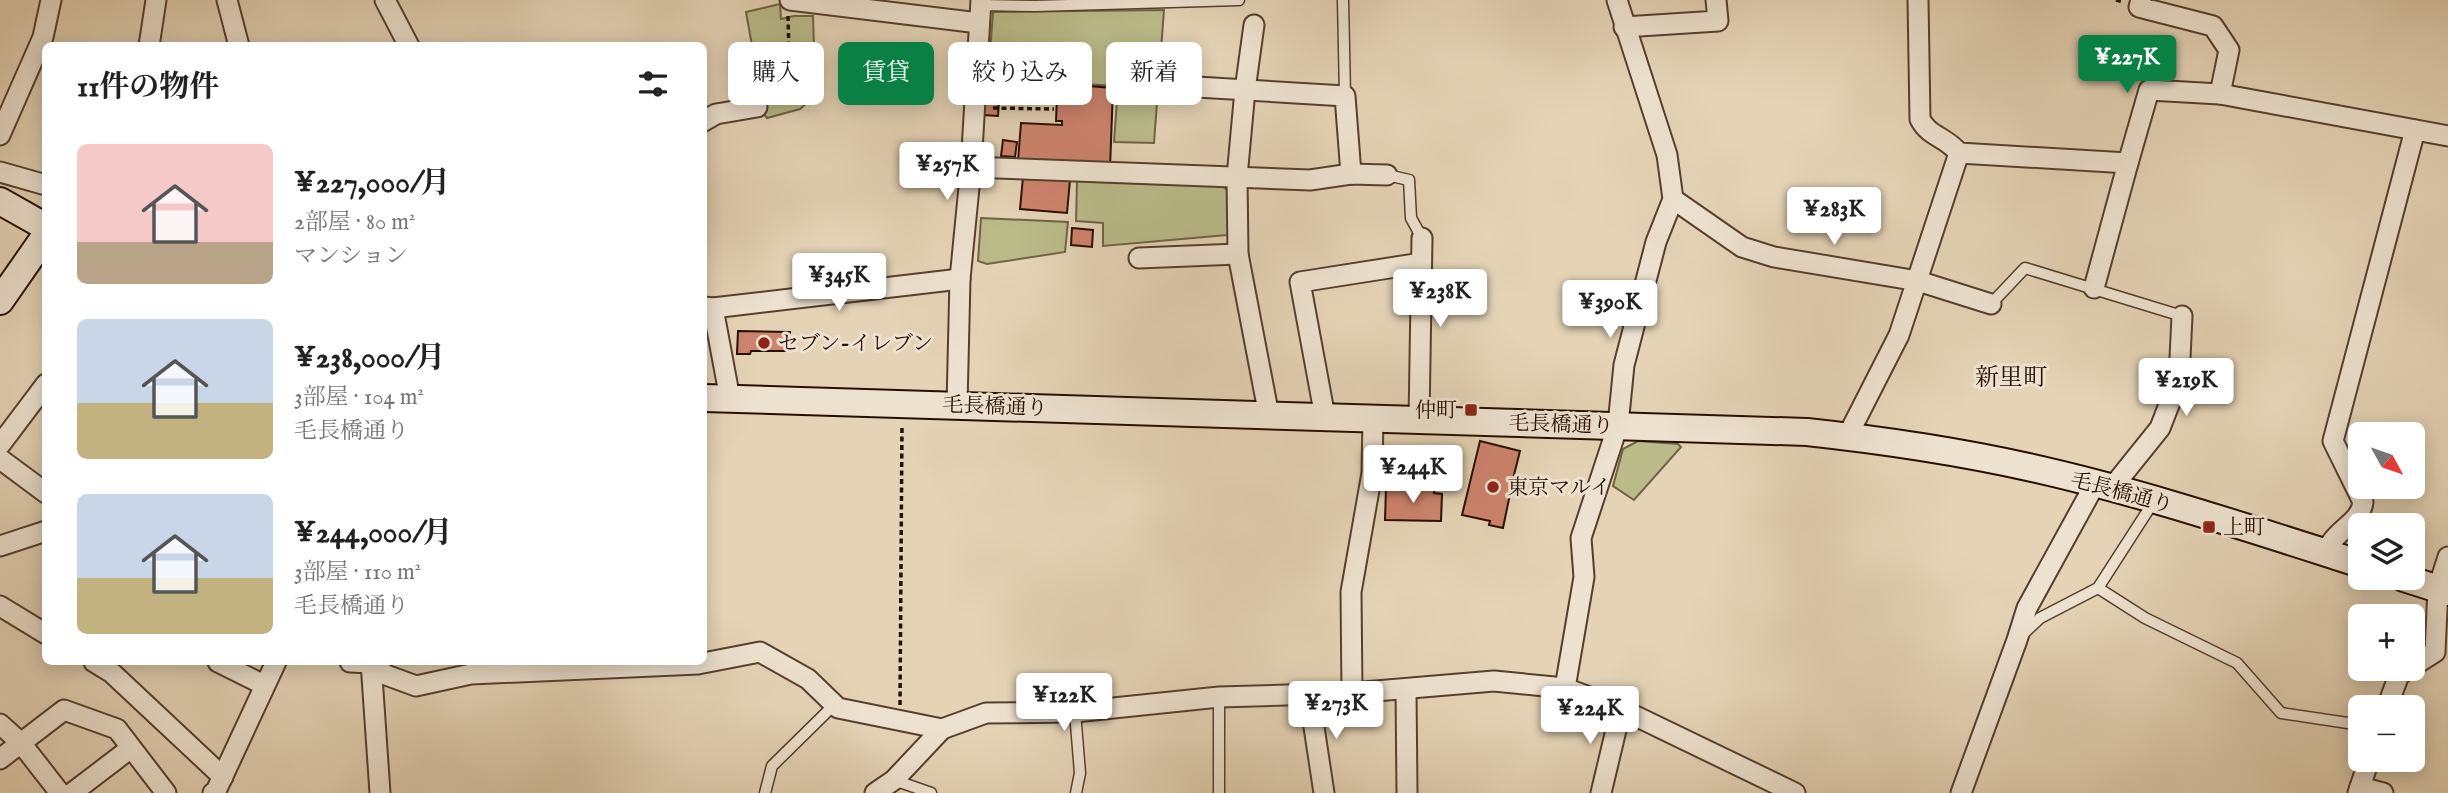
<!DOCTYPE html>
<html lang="ja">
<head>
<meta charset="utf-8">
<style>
	:root { --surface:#fff; --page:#f2f2f2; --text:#222; --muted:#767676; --accent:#0b8043 }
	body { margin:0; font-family:"IM FELL English","Noto Serif JP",serif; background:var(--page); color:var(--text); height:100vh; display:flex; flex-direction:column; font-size:26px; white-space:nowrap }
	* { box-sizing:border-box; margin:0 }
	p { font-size:23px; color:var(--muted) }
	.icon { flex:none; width:38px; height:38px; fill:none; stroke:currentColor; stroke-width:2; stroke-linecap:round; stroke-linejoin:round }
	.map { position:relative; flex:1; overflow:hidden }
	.drawer { position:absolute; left:42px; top:42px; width:665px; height:623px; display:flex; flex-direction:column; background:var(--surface); border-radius:10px; box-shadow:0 4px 18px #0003 }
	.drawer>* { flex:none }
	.top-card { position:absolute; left:728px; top:42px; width:665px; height:63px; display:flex; gap:14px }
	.needle { width:46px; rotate:130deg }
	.buttons { position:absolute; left:2348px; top:422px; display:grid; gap:14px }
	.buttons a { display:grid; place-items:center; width:77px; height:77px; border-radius:10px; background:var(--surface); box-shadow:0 4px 18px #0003; font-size:35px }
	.price { position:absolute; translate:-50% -60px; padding:0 16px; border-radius:7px; background:#fff; color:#222; font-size:23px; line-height:46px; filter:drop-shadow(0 2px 4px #0008) }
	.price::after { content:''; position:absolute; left:50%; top:42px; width:21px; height:16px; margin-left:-10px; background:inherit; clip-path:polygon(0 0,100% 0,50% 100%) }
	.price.current { background:var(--accent); color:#fff }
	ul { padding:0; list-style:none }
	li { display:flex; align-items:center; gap:21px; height:175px; padding:0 35px }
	li span { display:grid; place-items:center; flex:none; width:196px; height:140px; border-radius:10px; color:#555 }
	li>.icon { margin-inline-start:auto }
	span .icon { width:84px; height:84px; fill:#fffc; stroke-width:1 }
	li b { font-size:30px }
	h2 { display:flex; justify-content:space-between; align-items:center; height:84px; padding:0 35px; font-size:30px }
	.tag { padding:0 24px; border-radius:10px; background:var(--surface); box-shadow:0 4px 18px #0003; font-size:24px; line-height:63px }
	.tag.current { background:var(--accent); color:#fff }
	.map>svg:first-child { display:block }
</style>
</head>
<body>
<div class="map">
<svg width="2448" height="793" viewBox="0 0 2448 793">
	<rect width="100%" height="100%" fill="#e4d3b5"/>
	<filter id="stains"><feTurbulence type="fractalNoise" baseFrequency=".00286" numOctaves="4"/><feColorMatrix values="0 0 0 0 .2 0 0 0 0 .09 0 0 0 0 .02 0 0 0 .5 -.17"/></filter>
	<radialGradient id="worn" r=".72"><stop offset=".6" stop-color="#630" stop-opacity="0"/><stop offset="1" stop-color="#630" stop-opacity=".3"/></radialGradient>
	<g fill="#babb89" stroke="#706444" stroke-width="2">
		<polygon points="780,4 781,19 794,16 813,16 815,76 813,97 800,109 767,118 762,112 760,60 759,57 754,57 746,12"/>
		<polygon points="1164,10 1154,143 1114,142 1118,86 1063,83 1062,88 999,87 998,97 987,96 993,12"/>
		<polygon points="1077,180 1221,185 1227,190 1231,231 1227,235 1103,246 1103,223 1076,221"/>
		<polygon points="981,218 1068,222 1065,252 987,264 978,261"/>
		<polygon points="1638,441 1678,444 1681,447 1634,500 1613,486 1623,449"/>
	</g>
	<g fill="#cd836d" stroke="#270e00" stroke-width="2">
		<polygon points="784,58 796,58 797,74 785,75"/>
		<polygon points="1064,84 1113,88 1110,168 1018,161 1021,123 1062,125 1062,121 1056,121 1057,95 1063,95"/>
		<polygon points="985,100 999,101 998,116 984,115"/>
		<polygon points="1003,140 1017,142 1015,157 1001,156"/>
		<polygon points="1023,177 1070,180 1067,213 1020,209"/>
		<polygon points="1072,228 1093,230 1092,247 1071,245"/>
		<polygon points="738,331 790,332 789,351 751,351 750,354 737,354"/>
		<polygon points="1480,441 1520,451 1513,479 1518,480 1514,495 1510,494 1503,528 1489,525 1490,521 1462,515"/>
		<polygon points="1386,488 1434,489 1434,493 1442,494 1441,521 1385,520"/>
	</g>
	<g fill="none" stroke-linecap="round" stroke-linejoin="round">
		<g stroke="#563f2d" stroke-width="13">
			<g id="lane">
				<polyline points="1343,0 1345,96"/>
				<polyline points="980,5 1035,6 1239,0"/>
				<polyline points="1387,175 1409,180 1411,218 1422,238"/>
				<polyline points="1991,304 2025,268 2182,316"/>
				<polyline points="2154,501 2098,588 2145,618 2237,663 2281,713 2361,725"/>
				<polyline points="2022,635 2040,618 2098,588"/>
				<polyline points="1075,712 1080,773 1076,793"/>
				<polyline points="894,780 931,793"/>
				<polyline points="765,793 772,766 834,705"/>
				<polyline points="1219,793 1219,697"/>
			</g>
		</g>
		<g stroke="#563f2d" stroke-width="23">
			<g id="street">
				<polyline points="227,0 239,46"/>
				<polyline points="385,0 409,46"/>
				<polyline points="790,0 979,23"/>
				<path d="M1918,0l2,119c9,18 25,17 39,34l169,10 21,-73 71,4 228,42"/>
				<polyline points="2141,0 2139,7 2213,26 2229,50 2220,94"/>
				<polyline points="1254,25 1245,90 1237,177 1238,254 1269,416"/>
				<polyline points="1624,27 1718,21 1716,0"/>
				<polyline points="149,46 156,0"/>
				<polyline points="1197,87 1345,96 1351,174"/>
				<polyline points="704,121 716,114 757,107"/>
				<polyline points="0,135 43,37 51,0"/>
				<polyline points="971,167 1310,180 1351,174 1387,175"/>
				<polyline points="0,172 46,185"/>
				<polyline points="1673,199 1742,247 1774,257 1918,281 1991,304"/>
				<polyline points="1139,258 1238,254"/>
				<polyline points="2094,288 2128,163"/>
				<polyline points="704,307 713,308 730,399"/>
				<polyline points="713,308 960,279"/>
				<polyline points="957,405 960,279 971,167 981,0"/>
				<polyline points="1325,417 1300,282 1421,263"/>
				<polyline points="1419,420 1422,238"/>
				<polyline points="1847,437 1899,335 1959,153"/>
				<polyline points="0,445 46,384"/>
				<polyline points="0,459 46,493"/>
				<polyline points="2111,489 2160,428 2179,379 2182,316"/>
				<polyline points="0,546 46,531"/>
				<path d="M2325,553c3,-5 6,-11 10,-15 10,-12 26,-19 28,-36l-30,-61 82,-311"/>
				<polyline points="0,606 46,634"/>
				<polyline points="94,662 112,673 223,777"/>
				<polyline points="218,662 264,685"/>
				<polyline points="350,662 371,663 386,675 416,686 471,674 698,664 760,652 808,679 838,708 942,729 986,713 1075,712 1219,697 1352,693 1494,681 1565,688 1621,709 1795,793"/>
				<polyline points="371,662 380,793"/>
				<polyline points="2413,666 2435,652 2438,588 2448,557"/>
				<polyline points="1565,688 1584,577 1581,538 1618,425 1624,365 1656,242 1673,199 1667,155 1617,0"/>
				<polyline points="1406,689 1407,793"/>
				<polyline points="1352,693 1351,592 1372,473 1373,418"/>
				<polyline points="1309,694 1324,793"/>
				<polyline points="2387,707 2399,675 2409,668"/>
				<polyline points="0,724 21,743 60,793"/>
				<polyline points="0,759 64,710 117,729 166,793"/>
				<polyline points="2360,787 2383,793"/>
				<polyline points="72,793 131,748"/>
				<polyline points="213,793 216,791 276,662"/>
				<polyline points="875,793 894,780 942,729"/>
				<polyline points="1601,793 1621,709"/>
				<polyline points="1961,793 2017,640 2027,608 2095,484"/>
				<polyline points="2358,793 2369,760"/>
			</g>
		</g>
		<g stroke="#270e00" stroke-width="30">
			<g id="secondary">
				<polyline points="0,201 46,227"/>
				<polyline points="0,301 46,235"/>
				<path d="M704,398l1103,34c74,8 149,19 221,35 113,25 223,62 333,97"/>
				<polyline points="2404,578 2448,592"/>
			</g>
		</g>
		<g stroke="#270e00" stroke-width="3.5" stroke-dasharray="5 3.5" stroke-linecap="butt">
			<polyline points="2116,0 2124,2"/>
			<polyline points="788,16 789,55"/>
			<polyline points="993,108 1054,109"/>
			<polyline points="900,705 902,426"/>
		</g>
		<use href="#lane" stroke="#ede2cf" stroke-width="10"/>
		<use href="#street" stroke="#ede2cf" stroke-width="19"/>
		<use href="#secondary" stroke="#ede2cf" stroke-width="26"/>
	</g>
	<g fill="#8f2418" stroke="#ede2cf" stroke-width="2.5">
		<circle cx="764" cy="343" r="7"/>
		<rect x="1464" y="403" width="14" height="14" rx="3.5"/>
		<circle cx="1493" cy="487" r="7"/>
		<rect x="2202" y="520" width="14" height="14" rx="3.5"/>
	</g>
	<g text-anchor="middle" stroke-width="6" stroke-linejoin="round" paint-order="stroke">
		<g font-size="21" fill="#270e00" stroke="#ede2cf" text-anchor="start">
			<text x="778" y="350">セブン-イレブン</text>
			<text x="1457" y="417" text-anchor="end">仲町</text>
			<text x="1507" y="494">東京マルイ</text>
			<text x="2223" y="534">上町</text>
		</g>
		<g font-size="21" fill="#270e00" stroke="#ede2cf">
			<text transform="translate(995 406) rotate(2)" y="7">毛長橋通り</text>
			<text transform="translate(1561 424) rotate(2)" y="7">毛長橋通り</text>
			<text transform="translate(2122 492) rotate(15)" y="7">毛長橋通り</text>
		</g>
		<g font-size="24" fill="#270e00" stroke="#ede2cf">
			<text x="2011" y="385">新里町</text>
		</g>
	</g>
	<rect width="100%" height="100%" filter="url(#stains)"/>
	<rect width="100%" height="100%" fill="url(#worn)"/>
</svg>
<div class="buttons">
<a><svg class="needle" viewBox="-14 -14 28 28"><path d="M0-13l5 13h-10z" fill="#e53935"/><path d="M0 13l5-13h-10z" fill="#767676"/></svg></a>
<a><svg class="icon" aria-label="layers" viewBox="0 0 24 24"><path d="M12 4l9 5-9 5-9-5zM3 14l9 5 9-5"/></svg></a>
<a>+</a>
<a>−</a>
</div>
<b class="price current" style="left:2127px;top:95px">¥227K</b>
<b class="price" style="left:947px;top:202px">¥257K</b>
<b class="price" style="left:1834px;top:247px">¥283K</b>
<b class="price" style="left:839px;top:313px">¥345K</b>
<b class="price" style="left:1440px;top:329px">¥238K</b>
<b class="price" style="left:1610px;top:340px">¥390K</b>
<b class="price" style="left:2186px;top:418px">¥219K</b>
<b class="price" style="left:1413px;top:505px">¥244K</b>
<b class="price" style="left:1064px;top:733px">¥122K</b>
<b class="price" style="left:1336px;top:741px">¥273K</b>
<b class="price" style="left:1590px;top:746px">¥224K</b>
<div class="top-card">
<a class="tag">購入</a>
<a class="tag current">賃貸</a>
<a class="tag">絞り込み</a>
<a class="tag">新着</a>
</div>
<section class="drawer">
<h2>11件の物件<svg class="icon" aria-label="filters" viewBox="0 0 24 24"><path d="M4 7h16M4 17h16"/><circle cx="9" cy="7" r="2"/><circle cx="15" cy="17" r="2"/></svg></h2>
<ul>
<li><span style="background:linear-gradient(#f6c9c9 70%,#b9a48a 0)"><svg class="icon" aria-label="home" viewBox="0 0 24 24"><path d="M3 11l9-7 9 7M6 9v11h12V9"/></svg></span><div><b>¥227,000/月</b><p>2部屋 · 80 m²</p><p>マンション</p></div></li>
<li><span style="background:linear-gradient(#c9d6e8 60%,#c2b280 0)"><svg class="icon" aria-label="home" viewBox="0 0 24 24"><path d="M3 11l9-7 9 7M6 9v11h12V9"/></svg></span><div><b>¥238,000/月</b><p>3部屋 · 104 m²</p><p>毛長橋通り</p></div></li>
<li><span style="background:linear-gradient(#c9d6e8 60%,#c2b280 0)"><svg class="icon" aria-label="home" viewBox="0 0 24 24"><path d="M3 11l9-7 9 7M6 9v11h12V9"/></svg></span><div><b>¥244,000/月</b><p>3部屋 · 110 m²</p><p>毛長橋通り</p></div></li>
</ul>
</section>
</div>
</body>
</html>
